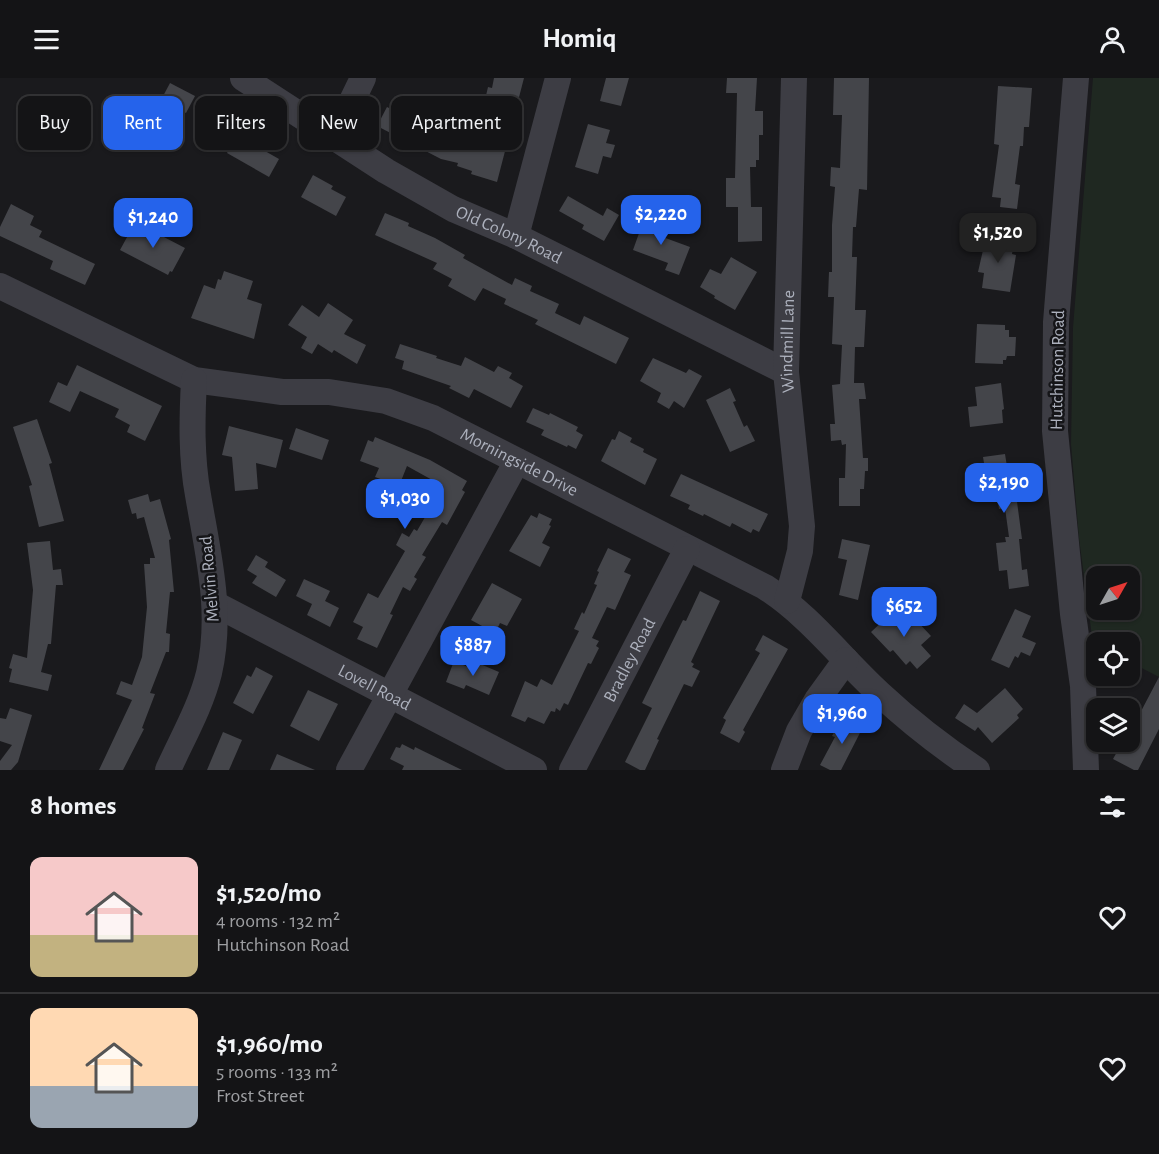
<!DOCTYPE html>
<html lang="en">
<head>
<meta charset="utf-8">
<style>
	:root { --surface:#141416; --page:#1d1d1f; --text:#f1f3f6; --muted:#9d9ea1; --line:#333335; --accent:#2563eb }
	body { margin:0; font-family:"Alegreya Sans",sans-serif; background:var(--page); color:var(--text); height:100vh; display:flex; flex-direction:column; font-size:22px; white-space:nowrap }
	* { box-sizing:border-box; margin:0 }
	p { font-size:20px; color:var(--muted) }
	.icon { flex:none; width:33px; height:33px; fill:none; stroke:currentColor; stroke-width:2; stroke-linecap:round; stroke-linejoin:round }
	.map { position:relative; height:692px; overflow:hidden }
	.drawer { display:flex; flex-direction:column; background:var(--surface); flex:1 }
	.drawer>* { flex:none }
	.hud { position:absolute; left:18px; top:18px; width:600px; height:54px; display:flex; gap:12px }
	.needle { width:39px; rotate:51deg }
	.fabs { position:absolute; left:1086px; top:488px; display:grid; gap:12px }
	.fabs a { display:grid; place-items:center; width:54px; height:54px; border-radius:12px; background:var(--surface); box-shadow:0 2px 4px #0004,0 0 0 2px var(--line); font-size:30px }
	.price { position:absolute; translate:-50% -51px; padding:0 14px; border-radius:12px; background:var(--accent); color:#fff; font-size:20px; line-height:39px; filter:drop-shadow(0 2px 3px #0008) }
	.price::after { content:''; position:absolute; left:50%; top:36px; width:18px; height:14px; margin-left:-9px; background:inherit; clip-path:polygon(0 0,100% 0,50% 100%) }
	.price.selected { background:#222; color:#fff }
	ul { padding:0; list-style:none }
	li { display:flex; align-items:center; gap:18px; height:150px; padding:0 30px }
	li+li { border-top:2px solid var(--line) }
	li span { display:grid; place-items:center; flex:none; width:168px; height:120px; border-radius:12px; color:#555 }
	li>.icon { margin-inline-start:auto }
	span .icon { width:72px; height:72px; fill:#fffc; stroke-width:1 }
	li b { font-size:26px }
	h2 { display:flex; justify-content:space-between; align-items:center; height:72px; padding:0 30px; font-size:26px }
	.tag { padding:0 21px; border-radius:12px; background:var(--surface); box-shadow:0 2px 4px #0004,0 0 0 2px var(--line); font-size:21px; line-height:54px }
	.tag.selected { background:var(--accent); color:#fff }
	header { display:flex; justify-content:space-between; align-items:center; height:78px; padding:0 30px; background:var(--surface); font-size:27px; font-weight:700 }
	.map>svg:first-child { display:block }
</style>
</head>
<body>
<header><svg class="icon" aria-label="menu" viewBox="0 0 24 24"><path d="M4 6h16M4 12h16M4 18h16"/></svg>Homiq<svg class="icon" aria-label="person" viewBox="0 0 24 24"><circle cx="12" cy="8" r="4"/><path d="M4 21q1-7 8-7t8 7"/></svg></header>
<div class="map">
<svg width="1159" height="692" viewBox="0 0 1159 692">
	<rect width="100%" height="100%" fill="#1a1a1d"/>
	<path fill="#1f2821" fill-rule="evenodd" d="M1093,0h66v599l-29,-15v-20h-34v4l-3,-2 -14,-106 -8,-94 2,-116zM1096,498h34v33h-34z"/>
	<g fill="#44454a">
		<polygon points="494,0 524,0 497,104 471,96 472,93 457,88 458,85 441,81 377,48 387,29 407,39 410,32 423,39 420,46 430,51 427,56 474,69 488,9 492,10"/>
		<polygon points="606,0 629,0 621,28 600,23"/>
		<polygon points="727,0 757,0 755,33 763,33 763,57 759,57 759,82 756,82 756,89 750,89 751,129 762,129 762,163 738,164 738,129 726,129 726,100 735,100 737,15 726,15"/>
		<polygon points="834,0 869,0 867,112 859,111 856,149 853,149 852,179 857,179 855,232 866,232 864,269 855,269 854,305 864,305 866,321 859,321 863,380 868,380 868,393 865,393 864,411 860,411 860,428 839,428 839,400 845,400 846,366 842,367 841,362 831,363 830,346 835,346 832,307 840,306 842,267 832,266 834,219 828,219 829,194 832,194 832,147 835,109 830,108 831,89 840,90 842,37 833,37"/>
		<polygon points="170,5 195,18 186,35 161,22"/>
		<polygon points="998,8 1032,10 1029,49 1024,49 1023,68 1020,68 1015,106 1020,107 1017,131 1000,129 1001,120 992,119 999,67 994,66"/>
		<polygon points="588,46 610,52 606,65 615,67 611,80 603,78 598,96 575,89"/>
		<polygon points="237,57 279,81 269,99 227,75"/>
		<polygon points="313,97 333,108 331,111 346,119 336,138 301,119"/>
		<polygon points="568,118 603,138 607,130 619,137 604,163 582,151 584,147 559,133"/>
		<polygon points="11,126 34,138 30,147 42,153 39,159 95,186 85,207 50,191 53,183 0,158 0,149"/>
		<polygon points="385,135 409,145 408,148 435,160 465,177 463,180 512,207 515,200 532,208 530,213 559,226 555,235 580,247 584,238 629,260 616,286 535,246 538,242 504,226 506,221 483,210 475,223 448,208 452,201 433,191 437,185 375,157"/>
		<polygon points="651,137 665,143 660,158 690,169 679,197 665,192 668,185 633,172 643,144 648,146"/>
		<polygon points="139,146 185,170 172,194 170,193 168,197 120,172 132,150 136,152"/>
		<polygon points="986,159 1014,163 1012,176 1016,177 1010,214 982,210 984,195 978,194"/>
		<polygon points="731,179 757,194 735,232 714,220 715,218 700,209 710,191 721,196"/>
		<polygon points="224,193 253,203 247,221 262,226 254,261 191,240 204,207 215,211 218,201 221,202"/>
		<polygon points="328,225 353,242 344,256 366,267 357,286 334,272 332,275 318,266 312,276 301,270 307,259 288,247 302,227 319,239"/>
		<polygon points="977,246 1005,247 1005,252 1009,252 1009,259 1016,259 1015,278 1007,278 1006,282 1003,282 1003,286 975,285"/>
		<polygon points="400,266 437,278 436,280 461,288 465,279 494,294 498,288 512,295 509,300 523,308 511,330 474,311 469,320 449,310 451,308 402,291 404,283 395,280"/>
		<polygon points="653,280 686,295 689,291 702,298 684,330 674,323 669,331 657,324 661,315 640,303"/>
		<polygon points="77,287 162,328 145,363 127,354 130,347 115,339 119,331 80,313 70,334 49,324 58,304 67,308"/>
		<polygon points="1001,305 1004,331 1002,332 1003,345 970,349 968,329 977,328 975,309"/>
		<polygon points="730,310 736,323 733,324 744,349 747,347 755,363 730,374 706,322"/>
		<polygon points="533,330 549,337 550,335 578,349 576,353 583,357 576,371 568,367 567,369 541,357 544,352 526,344"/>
		<polygon points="37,341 52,385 49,386 64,443 39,449 29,408 32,407 13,349"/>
		<polygon points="229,348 283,362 276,390 256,385 258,411 235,413 232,379 222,377"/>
		<polygon points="296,350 329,362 322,382 289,371"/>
		<polygon points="619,353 632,360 630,364 644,371 643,374 657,381 645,407 601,383 612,361 615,362"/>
		<polygon points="375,359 430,382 467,403 462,412 465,414 447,447 442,444 422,477 426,479 414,499 417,501 410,513 403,509 390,536 393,537 377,570 357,561 363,549 353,544 368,515 378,520 405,473 396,467 402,455 409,459 414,451 417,453 443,408 407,388 399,408 375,399 379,390 360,383 368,362 373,364"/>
		<polygon points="1005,376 1008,395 1013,394 1022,461 1019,461 1022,492 1027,491 1029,508 1009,511 1007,492 999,493 996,465 1006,464 1005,459 1009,459 1005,430 999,431 997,417 991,418 990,411 975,414 970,387 984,385 983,379"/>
		<polygon points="681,396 768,436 759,454 753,451 751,455 732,445 730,449 704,436 703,438 688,431 690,427 670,418"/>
		<polygon points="148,416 150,424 160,421 171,461 169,462 174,514 170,514 166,555 170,556 169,574 166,574 150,615 155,616 142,650 144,651 123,692 99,692 132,622 116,616 121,603 132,607 142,579 147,529 144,486 150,486 150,480 155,480 144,439 137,441 136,435 132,436 128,422"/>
		<polygon points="539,435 552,441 549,447 551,448 542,465 550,469 540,489 509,473 531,437 537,440"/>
		<polygon points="842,461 870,467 858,522 839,517 847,482 838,480"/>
		<polygon points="50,463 53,492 61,491 63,507 56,507 51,566 48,566 41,594 52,597 48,613 9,604 12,591 9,590 13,576 27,580 33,512 27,465"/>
		<polygon points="608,470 631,481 624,494 631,497 615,532 607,529 592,560 599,563 596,568 599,570 591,586 588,585 568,627 564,625 560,633 556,630 555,634 551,633 544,646 528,639 525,644 511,638 525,603 537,609 541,601 552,607 579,553 574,551 582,534 584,536 597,507 594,506 599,494 597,493"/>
		<polygon points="256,477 268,484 265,489 286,502 276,519 252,505 257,498 247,492"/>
		<polygon points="304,501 330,513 325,523 339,530 330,549 307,537 312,526 296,518"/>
		<polygon points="492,505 522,521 507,548 500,545 495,555 471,542"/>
		<polygon points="700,513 720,523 691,584 694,586 692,589 700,593 692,609 684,606 657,661 659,662 645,692 640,692 625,684 652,630 642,625 683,542 686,543"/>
		<polygon points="899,528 913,543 915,541 931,558 921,567 931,578 917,591 910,583 906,587 893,572 890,574 871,554"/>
		<polygon points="1015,531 1031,538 1022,559 1036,565 1030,578 1021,574 1018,580 1015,578 1009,590 991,582"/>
		<polygon points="763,557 788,571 743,652 745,654 739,665 720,655 726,642 723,640 760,575 755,572"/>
		<polygon points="454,583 470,590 473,583 499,594 489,617 466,607 464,611 446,604"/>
		<polygon points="256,589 273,598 253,636 233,625 247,597 251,599"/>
		<polygon points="1159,599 1159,651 1138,692 1134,692 1113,681 1123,663 1130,663 1130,650 1136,637 1138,639"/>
		<polygon points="1005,610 1023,631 1017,637 1019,640 992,665 978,649 975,653 955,640 964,626 977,635"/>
		<polygon points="308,612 338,626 319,663 290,648"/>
		<polygon points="10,630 32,637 18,684 11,692 0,692 0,683 12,667 0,663 0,640 6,641"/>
		<polygon points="842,639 863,649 841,692 830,692 820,687 835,659 832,658"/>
		<polygon points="223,654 242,662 229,692 207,692"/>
		<polygon points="402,666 414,672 415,669 462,692 402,692 404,688 390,681 396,669 400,670"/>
		<polygon points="277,676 315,692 270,692"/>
	</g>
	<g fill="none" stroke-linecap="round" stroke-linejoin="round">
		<g stroke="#3d3d44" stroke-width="26">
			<path id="s1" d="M243,0l143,93 67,38 63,27 270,136"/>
			<polyline points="1076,0 1056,244 1055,353 1073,536 1083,608 1086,692"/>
			<polyline points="332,58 350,27 363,0"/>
			<polyline points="516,158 558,0"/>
			<path id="s2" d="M0,208l194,94 88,12h47l57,9 47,17 332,169c45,29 75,70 114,106 31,29 63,54 98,77"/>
			<path id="s3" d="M787,523l13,-50 2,-25 -16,-154 8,-294"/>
			<path id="s4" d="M215,526l319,166"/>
			<path d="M168,692c14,-31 33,-64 41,-97 14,-61 -1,-119 -11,-178 -7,-38 -6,-76 -4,-115"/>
			<polyline points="349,692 517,383"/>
			<path id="s5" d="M572,692l115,-221"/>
			<polyline points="784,692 799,653 817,622 846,582"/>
		</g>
	</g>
	<g text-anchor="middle" stroke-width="5" stroke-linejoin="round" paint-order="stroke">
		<g font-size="18" fill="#acb0bc" stroke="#151518">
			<text dy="6" stroke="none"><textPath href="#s1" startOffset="309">Old Colony Road</textPath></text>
			<text dy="6" stroke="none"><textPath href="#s3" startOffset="262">Windmill Lane</textPath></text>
			<text transform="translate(1057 292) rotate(-89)" y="6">Hutchinson Road</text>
			<text dy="6" stroke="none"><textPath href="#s2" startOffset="556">Morningside Drive</textPath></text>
			<text transform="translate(209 501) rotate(-95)" y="6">Melvin Road</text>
			<text dy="6" stroke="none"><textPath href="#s5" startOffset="124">Bradley Road</textPath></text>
			<text dy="6" stroke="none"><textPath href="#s4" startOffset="180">Lovell Road</textPath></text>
		</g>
	</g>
</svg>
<div class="fabs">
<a><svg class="needle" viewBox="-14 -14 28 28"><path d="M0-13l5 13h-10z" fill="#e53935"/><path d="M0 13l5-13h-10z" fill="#9d9ea1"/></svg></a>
<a><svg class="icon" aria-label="locate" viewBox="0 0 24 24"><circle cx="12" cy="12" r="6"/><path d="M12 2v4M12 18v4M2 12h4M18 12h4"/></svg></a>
<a><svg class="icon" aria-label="layers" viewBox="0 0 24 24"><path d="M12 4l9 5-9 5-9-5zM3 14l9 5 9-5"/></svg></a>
</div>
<b class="price" style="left:661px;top:168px">$2,220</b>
<b class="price" style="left:153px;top:171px">$1,240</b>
<b class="price selected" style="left:998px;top:186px">$1,520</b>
<b class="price" style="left:1004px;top:436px">$2,190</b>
<b class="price" style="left:405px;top:452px">$1,030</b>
<b class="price" style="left:904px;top:560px">$652</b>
<b class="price" style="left:473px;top:599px">$887</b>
<b class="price" style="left:842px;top:667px">$1,960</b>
<div class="hud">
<a class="tag">Buy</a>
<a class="tag selected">Rent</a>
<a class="tag">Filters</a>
<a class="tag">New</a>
<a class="tag">Apartment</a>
</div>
</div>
<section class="drawer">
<h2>8 homes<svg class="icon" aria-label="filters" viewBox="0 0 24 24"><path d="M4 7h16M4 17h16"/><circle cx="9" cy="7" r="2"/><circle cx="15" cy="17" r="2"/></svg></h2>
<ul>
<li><span style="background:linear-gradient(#f6c9c9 65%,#c2b280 0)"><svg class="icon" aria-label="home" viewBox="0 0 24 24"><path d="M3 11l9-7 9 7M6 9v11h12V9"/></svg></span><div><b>$1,520/mo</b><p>4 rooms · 132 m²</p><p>Hutchinson Road</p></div><svg class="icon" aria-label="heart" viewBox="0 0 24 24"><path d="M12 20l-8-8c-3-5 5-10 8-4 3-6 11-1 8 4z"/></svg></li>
<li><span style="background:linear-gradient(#ffd9b3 65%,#9aa5b1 0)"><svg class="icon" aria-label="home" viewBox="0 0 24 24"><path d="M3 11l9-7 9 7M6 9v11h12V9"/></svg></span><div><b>$1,960/mo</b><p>5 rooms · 133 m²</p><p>Frost Street</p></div><svg class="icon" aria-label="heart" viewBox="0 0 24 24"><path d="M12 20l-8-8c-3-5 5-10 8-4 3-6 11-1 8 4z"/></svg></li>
</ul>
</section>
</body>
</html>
